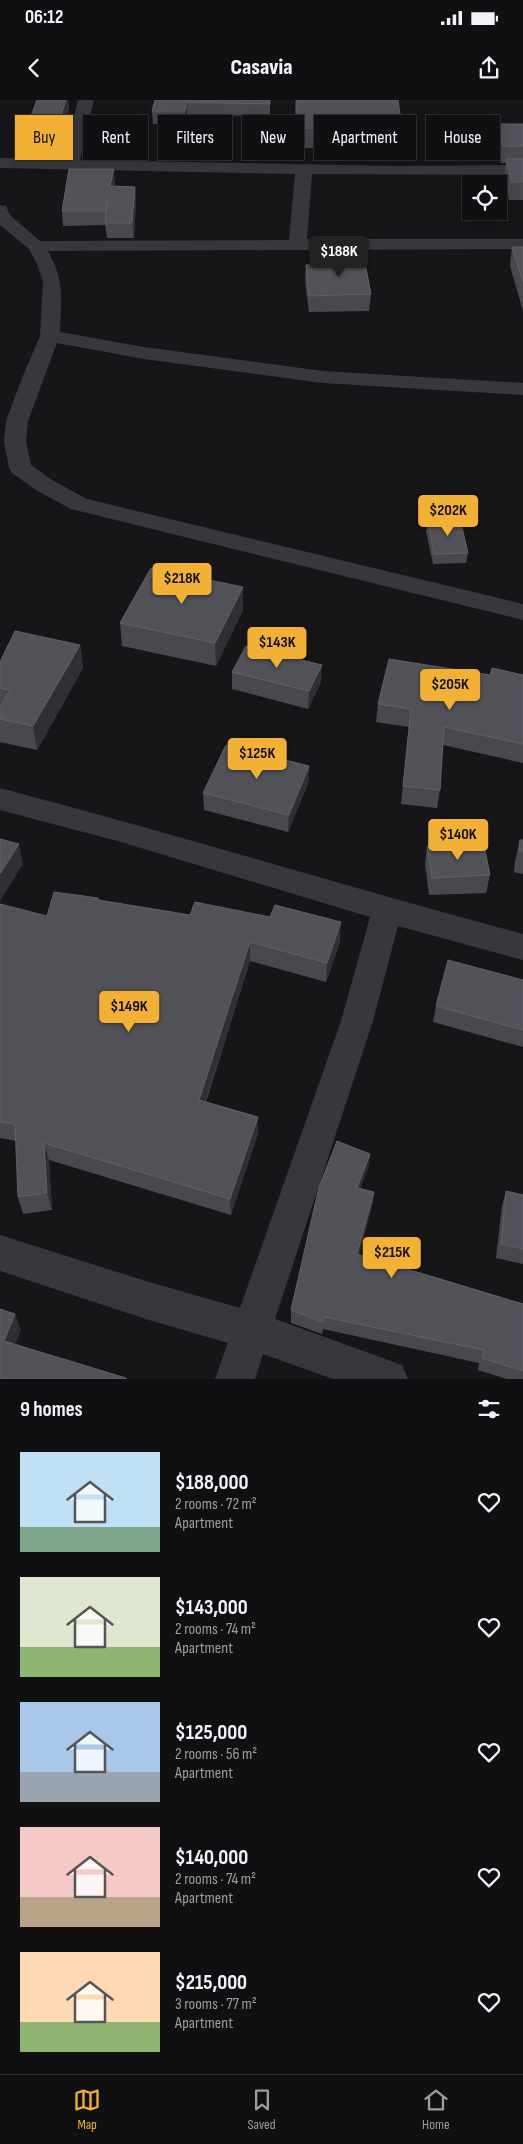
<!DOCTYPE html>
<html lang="en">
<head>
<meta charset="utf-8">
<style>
	:root { --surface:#101012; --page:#19191b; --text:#f1f3f6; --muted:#9c9d9f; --line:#303032; --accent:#f2b134 }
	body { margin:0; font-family:"Sofia Sans Condensed",sans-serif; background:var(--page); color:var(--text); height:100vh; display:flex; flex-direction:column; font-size:19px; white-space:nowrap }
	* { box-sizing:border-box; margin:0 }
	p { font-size:16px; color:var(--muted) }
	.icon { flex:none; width:28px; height:28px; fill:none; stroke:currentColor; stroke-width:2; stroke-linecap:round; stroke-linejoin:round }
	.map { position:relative; height:1279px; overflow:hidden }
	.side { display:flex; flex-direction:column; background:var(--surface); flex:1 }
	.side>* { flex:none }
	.top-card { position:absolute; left:15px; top:15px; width:494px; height:45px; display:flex; gap:10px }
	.fabs { position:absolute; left:462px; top:75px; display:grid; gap:10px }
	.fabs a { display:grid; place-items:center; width:45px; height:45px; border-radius:0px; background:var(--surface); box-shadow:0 2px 12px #0003,0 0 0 1px var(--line); font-size:25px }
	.price { position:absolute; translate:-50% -42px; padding:0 11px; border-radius:5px; background:var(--accent); color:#111; font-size:16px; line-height:32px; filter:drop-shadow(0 1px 2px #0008) }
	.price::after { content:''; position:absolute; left:50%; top:30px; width:15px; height:11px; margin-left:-8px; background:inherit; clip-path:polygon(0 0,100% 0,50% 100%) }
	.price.selected { background:#222; color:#fff }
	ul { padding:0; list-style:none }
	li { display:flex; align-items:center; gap:15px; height:125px; padding:0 20px }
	li span { display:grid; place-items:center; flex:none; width:140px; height:100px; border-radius:0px; color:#555 }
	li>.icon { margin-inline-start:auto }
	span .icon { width:60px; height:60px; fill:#fffc; stroke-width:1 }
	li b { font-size:21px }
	h2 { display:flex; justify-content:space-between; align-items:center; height:60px; padding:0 20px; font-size:21px }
	.tag { padding:0 18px; border-radius:0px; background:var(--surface); box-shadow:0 2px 12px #0003,0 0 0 1px var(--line); font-size:18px; line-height:45px }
	.tag.selected { background:var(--accent); color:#111 }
	.status { display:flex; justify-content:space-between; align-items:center; height:35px; padding:0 25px; background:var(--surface); direction:ltr }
	.status svg { height:14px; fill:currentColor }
	header { display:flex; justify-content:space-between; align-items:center; height:65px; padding:0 20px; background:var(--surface); font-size:22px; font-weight:800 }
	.menu { display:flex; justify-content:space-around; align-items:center; height:70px; border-top:1px solid var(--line); background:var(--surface); font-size:14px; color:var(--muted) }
	.menu a { display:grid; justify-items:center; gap:2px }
	.menu .selected { color:var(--accent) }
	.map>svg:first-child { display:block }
</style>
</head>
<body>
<div class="status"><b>06:12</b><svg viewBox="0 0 49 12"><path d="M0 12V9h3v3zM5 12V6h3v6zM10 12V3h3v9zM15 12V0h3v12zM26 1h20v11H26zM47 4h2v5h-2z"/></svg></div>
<header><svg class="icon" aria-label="back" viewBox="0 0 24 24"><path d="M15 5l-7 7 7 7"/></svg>Casavia<svg class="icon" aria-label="share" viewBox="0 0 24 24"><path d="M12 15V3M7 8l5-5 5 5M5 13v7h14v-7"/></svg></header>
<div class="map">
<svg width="523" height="1279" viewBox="0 0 523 1279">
	<rect width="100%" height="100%" fill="#161618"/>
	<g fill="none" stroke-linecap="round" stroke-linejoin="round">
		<g fill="#37383d" fill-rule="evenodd">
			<path d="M78,0h16l-14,60 315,6 128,-1v10l-211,-1 -5,65h216v10l-475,2c17,31 13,47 12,81l84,15 179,24 200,12v12l-200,-12 -179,-24 -87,-16 -29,78 -2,20 5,24 21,15 35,19 436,105v16l-452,-111 -35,-19 -24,-17 -3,-5 -5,-27 2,-20 16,-43 18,-42 3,-54 -6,-18 -8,-15 -29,-24v-20l6,1 4,9 30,26 249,-1 6,-66 -295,-6v-10l64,1z"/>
			<path d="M0,688c175,46 348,99 523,146v26l-125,-34 -25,95 -98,298 127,46 6,14h-75l-70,-25 -8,25h-40l13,-36 -79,-23 -149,-49v-36l149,47 91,26 101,-287 29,-104 -249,-75 -121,-32z"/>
		</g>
	</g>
	<g fill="#47494d">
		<polygon points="37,0 68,0 69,10 59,40 29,39 28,24"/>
		<polygon points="155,0 270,0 270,16 187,15 185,24 153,24 152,11"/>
		<polygon points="296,0 402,29 400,48 296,48"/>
		<polygon points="498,24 523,24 523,100 509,100 504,77 506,63 501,63 496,41"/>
		<polygon points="115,84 114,86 135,87 136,101 134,138 107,138 105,125 63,126 62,111"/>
		<polygon points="512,147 523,147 523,211 510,166"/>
		<polygon points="335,158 371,194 369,211 309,212 305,181 306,165 335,164"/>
		<polygon points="428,421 468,453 466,463 433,464 426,431"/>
		<polygon points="243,487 243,510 216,566 122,546 120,523"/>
		<polygon points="80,545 83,568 37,650 0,642 0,562"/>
		<polygon points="232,572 321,582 308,609 232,589"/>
		<polygon points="490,575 523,575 523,663 443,645 440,690 437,708 401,704 409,627 376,622 378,604"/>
		<polygon points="309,666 308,684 288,732 204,710 203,693"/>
		<polygon points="520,740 523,740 523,774 514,772 515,761"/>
		<polygon points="427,746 490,775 486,793 429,795 425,764"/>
		<polygon points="99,800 340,842 326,882 250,861 206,1002 258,1017 258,1034 231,1115 49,1060 52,1110 23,1114 18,1097 16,1041 0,1038 0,804 47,816"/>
		<polygon points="523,880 523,947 433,922 436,906"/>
		<polygon points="370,1054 368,1068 360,1088 374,1092 372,1106 359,1155 523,1204 523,1279 507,1279 478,1270 479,1263 323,1229 322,1234 291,1223 291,1210"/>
		<polygon points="506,1091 523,1095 523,1164 496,1158 502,1106"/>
	</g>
	<g fill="#2f3033">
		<polygon points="66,0 68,0 69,10 59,40 58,24"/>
		<polygon points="186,2 187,15 185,24 185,11"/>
		<polygon points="114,69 115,84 111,100 110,86"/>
		<polygon points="135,87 136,101 134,138 132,123"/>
		<polygon points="243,487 243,510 216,566 215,543"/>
		<polygon points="80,545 83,568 37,650 33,626"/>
		<polygon points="322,565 321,582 308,609 309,591"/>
		<polygon points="309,666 308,684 288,732 289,715"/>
		<polygon points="19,744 23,764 0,801 0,774"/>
		<polygon points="341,822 340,842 326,882 327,863"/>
		<polygon points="250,842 250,861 200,1018 199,1000"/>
		<polygon points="258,1017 258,1034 231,1115 230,1099"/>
		<polygon points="44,1043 49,1060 52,1110 47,1093"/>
		<polygon points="370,1054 368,1068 355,1102 357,1088"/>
		<polygon points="374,1092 372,1106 355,1168 357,1154"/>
		<polygon points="15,1214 21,1230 10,1257 4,1241"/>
	</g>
	<g fill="#525359" stroke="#5f6168">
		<polygon points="37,0 66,0 58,24 28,24"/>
		<polygon points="155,0 270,0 270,4 186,2 185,11 152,11"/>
		<polygon points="296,0 398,0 402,29 296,28"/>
		<polygon points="498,24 523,24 523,46 503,46"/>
		<polygon points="506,59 523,59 523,82 512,82"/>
		<polygon points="69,69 114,69 110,86 135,87 132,123 105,123 107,101 105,111 62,111"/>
		<polygon points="512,147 523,147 523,182"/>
		<polygon points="335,158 364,158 371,194 309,196 306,165 336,164"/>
		<polygon points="460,419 468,453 434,454 428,421"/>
		<polygon points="151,468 243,487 215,543 120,523"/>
		<polygon points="15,531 80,545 33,626 0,619 0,608 10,590 0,588 0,562"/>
		<polygon points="246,546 322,565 309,591 232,572"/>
		<polygon points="389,559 490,575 492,568 523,575 523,644 444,627 440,690 403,686 411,609 378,604"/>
		<polygon points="226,645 309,666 289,715 203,693"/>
		<polygon points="0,739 19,744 0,774"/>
		<polygon points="520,740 523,740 523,751 519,751"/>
		<polygon points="484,745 490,775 432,778 427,746"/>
		<polygon points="54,792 98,798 98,800 190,815 195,802 270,817 275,805 341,822 327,863 250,842 199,1000 258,1017 230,1099 44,1043 47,1093 18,1097 15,1024 0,1022 0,804 47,816"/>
		<polygon points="448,860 523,880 523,930 436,906"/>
		<polygon points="337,1041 370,1054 357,1088 374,1092 357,1154 523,1204 523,1271 482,1258 484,1250 324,1217 323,1222 291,1210 319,1087"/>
		<polygon points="506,1091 523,1095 523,1149 501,1144"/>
		<polygon points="0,1209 15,1214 4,1241 126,1278 126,1279 0,1279"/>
	</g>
</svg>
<div class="fabs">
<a><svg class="icon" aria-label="locate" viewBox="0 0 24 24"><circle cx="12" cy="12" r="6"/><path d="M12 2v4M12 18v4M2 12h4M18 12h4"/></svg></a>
</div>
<b class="price selected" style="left:339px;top:178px">$188K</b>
<b class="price" style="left:448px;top:437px">$202K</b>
<b class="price" style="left:182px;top:505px">$218K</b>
<b class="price" style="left:277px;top:569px">$143K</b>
<b class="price" style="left:450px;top:611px">$205K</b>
<b class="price" style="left:257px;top:680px">$125K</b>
<b class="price" style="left:458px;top:761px">$140K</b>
<b class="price" style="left:129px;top:933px">$149K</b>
<b class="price" style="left:392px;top:1179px">$215K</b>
<div class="top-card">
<a class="tag selected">Buy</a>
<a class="tag">Rent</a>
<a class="tag">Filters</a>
<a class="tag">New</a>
<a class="tag">Apartment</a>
<a class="tag">House</a>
</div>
</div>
<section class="side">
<h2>9 homes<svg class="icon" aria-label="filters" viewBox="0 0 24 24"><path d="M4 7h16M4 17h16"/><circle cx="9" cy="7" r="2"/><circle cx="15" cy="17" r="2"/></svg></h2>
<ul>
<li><span style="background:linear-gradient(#bfe0f5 75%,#7fa58c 0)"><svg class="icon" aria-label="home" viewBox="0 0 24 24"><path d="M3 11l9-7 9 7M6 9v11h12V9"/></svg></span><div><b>$188,000</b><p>2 rooms · 72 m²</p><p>Apartment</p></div><svg class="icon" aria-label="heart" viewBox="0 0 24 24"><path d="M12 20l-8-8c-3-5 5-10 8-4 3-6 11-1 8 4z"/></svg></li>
<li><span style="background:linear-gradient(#dfe7d0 70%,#8fb573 0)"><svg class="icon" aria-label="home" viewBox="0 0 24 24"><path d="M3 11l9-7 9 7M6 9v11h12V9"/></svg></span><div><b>$143,000</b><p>2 rooms · 74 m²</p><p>Apartment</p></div><svg class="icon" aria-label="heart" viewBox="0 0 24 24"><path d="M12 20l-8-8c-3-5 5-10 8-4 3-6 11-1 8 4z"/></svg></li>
<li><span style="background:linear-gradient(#a9c7e8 70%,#9aa5b1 0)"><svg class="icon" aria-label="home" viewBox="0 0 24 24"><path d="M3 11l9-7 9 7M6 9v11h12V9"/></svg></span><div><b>$125,000</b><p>2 rooms · 56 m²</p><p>Apartment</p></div><svg class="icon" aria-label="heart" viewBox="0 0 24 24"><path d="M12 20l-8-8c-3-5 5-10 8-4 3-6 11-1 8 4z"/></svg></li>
<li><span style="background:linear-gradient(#f6c9c9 70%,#b9a48a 0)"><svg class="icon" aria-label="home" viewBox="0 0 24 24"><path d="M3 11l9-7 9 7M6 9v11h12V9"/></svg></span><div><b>$140,000</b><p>2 rooms · 74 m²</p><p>Apartment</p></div><svg class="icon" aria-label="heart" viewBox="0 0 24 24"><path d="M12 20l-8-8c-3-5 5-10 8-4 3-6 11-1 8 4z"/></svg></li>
<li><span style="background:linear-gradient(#ffd9b3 70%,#8fb573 0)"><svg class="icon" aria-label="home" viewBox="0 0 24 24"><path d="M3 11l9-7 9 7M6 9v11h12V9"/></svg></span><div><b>$215,000</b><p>3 rooms · 77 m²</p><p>Apartment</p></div><svg class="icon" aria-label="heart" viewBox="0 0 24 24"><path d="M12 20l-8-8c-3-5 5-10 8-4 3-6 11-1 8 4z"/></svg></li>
</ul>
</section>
<nav class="menu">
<a class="selected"><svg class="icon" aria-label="map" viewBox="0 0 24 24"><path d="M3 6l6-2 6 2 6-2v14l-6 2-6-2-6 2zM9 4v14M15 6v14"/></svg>Map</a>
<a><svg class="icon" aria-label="saved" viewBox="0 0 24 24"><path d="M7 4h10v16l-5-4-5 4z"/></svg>Saved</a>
<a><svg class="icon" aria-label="home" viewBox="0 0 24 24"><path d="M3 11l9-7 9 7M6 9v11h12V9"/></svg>Home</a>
</nav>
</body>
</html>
